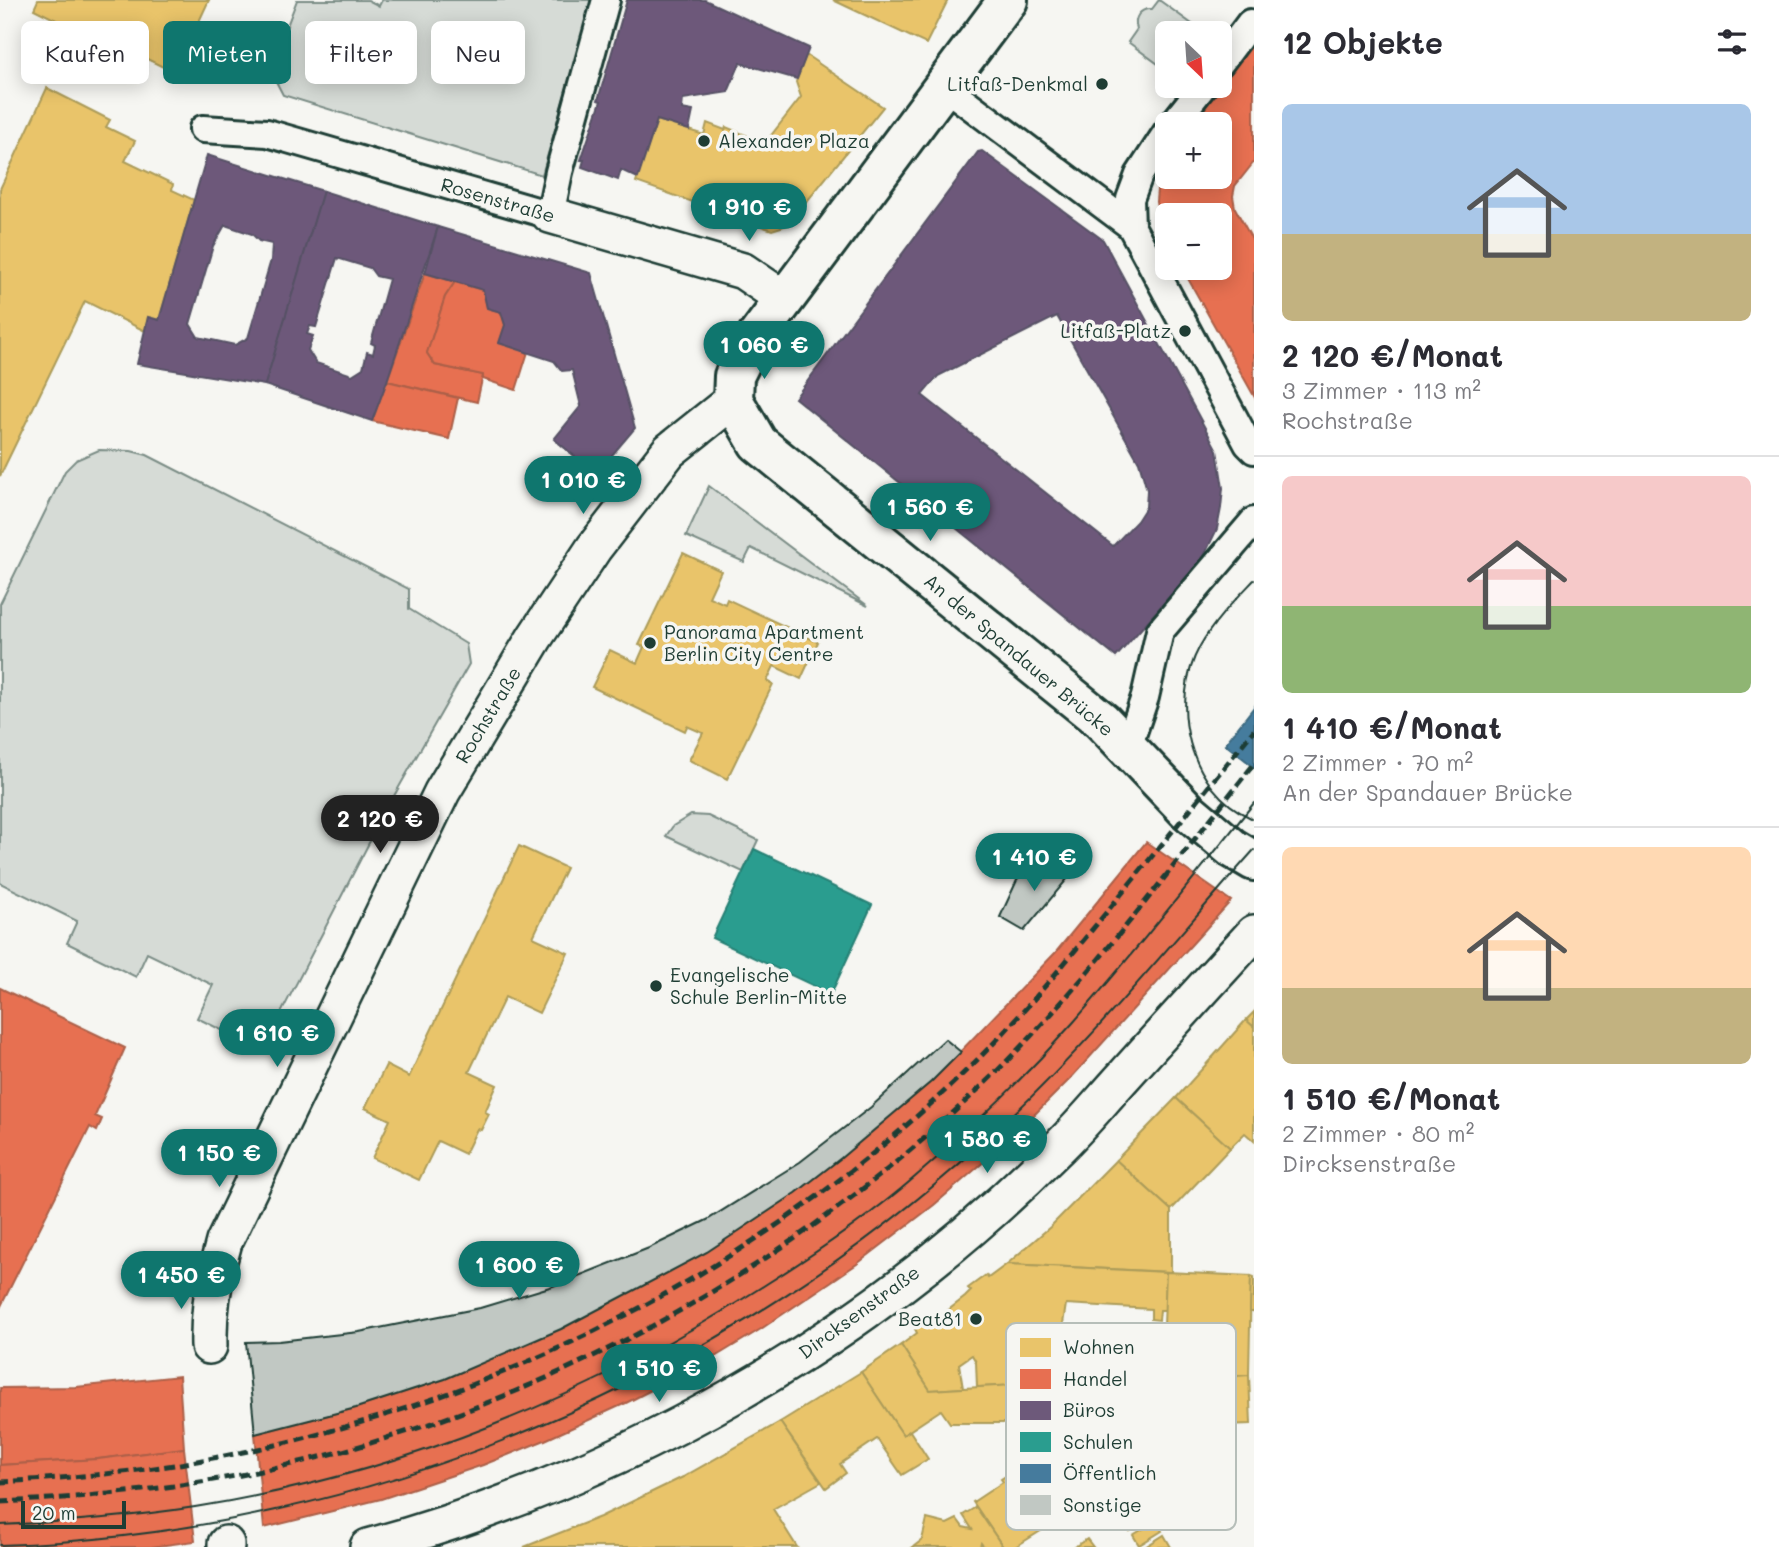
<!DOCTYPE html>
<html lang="de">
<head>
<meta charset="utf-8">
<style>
	:root { --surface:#fff; --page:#f7f7f7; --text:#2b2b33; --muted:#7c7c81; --line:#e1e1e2; --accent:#0f766e }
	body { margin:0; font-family:Mali,sans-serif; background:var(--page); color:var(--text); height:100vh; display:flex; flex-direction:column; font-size:26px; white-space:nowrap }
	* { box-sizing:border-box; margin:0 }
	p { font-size:23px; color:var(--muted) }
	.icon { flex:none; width:38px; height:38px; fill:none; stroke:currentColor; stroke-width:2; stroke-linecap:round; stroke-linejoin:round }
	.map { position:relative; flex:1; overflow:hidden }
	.panel { display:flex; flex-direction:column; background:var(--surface); width:525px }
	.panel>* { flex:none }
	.banner { position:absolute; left:21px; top:21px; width:665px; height:63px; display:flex; gap:14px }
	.needle { width:46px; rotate:155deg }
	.buttons { position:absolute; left:1155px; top:21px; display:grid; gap:14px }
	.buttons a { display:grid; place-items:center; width:77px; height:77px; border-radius:10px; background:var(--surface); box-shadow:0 4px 18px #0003; font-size:35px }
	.scale { position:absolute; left:21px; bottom:18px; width:105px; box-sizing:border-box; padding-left:7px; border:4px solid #1f3d34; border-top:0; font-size:19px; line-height:24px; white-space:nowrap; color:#1f3d34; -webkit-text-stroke:5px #f6f6f2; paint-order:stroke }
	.price { position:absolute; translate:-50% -60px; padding:0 16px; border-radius:24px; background:var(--accent); color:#fff; font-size:23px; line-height:46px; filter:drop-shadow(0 2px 4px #0008) }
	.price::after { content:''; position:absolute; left:50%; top:42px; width:21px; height:16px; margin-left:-10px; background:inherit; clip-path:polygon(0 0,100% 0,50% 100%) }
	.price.active { background:#222; color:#fff }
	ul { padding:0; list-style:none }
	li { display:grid; align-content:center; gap:14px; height:371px; padding:0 28px }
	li+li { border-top:2px solid var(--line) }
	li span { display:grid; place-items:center; height:217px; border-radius:10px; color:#555 }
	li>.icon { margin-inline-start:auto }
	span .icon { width:126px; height:126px; fill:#fffc; stroke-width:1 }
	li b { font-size:30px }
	h2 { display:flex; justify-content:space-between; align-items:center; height:84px; padding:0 28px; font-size:30px }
	.tag { padding:0 24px; border-radius:10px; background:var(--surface); box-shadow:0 4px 18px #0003; font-size:24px; line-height:63px }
	.tag.active { background:var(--accent); color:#fff }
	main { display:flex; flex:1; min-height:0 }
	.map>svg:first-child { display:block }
</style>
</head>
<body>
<main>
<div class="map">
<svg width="1254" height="1547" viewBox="0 0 1254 1547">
	<rect width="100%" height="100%" fill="#f6f6f2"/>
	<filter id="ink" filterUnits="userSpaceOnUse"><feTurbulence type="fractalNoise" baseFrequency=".0143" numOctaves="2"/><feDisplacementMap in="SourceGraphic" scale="14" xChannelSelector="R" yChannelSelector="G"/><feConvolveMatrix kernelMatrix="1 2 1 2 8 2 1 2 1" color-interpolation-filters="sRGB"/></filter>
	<g filter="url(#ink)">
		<g fill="#d6dbd6" stroke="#7a8c85" stroke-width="2">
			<polygon points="297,0 368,0 379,6 382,0 592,0 542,175 283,95 270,70"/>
			<path d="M1159,0l37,27 -5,6h-24v33l-2,3 -37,-27 9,-13c-4,-11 3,-21 15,-20z"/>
			<polygon points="99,450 131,451 147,455 409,589 409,609 466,644 469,664 386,810 262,1050 197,1018 213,985 147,953 136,977 67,943 77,921 0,883 0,604 65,471 76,460"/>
			<polygon points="709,486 868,606 751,548 744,562 686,536"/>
			<polygon points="691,815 708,816 758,840 743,872 666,836 673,826"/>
		</g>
		<g fill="#e9c46a" stroke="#ac9c5a" stroke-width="2">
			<polygon points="38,0 209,0 175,73 125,48 123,53 34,9"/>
			<polygon points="833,0 948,0 926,44"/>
			<polygon points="806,55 883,107 788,225 772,230 636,182 657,120 704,135 707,123 725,130 726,127 765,143 801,97 796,82"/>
			<polygon points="47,88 110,120 106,127 135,141 125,161 173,184 172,190 194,200 159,320 148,317 145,331 85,301 0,476 0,189"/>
			<polygon points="683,553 721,571 709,597 725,604 727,599 818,642 801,679 774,666 767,681 773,684 727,779 689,760 703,733 687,726 685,731 592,687 610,650 637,663 644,647 639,645"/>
			<polygon points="519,846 566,868 533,937 568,953 539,1013 505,997 469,1072 497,1085 485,1112 489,1114 481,1130 477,1129 465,1154 438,1141 419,1180 372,1158 390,1120 365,1108 386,1065 409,1077"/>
			<polygon points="1254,1012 1254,1027 1246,1020"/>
			<polygon points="1246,1020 1254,1027 1254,1141 1245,1133 1230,1148 1176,1098"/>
			<polygon points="1176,1098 1230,1148 1171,1210 1116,1160"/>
			<polygon points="1116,1160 1171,1210 1171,1272 1007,1264 1050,1227"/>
			<polygon points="1007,1264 1166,1272 1165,1310 1160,1310 1159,1320 1151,1319 1151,1309 1066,1304 1063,1324 1029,1350 1024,1350 1027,1385 977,1387 976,1362 972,1355 959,1364 963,1388 930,1390 901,1345 917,1333 915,1329 935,1314 938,1318 965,1297 971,1291 968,1288 986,1275 988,1278"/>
			<polygon points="1166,1272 1251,1276 1249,1375 1162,1379"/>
			<polygon points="1251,1276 1254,1277 1254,1312 1250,1312"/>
			<polygon points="901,1345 930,1390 1032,1384 1100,1494 1015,1547 1003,1547 973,1502 1003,1482 1001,1479 1015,1470 1018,1473 1040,1458 1023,1428 1007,1423 950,1423 941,1410 903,1435 861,1372"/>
			<polygon points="861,1372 903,1435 910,1431 928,1459 902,1475 877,1439 840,1464 846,1473 826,1488 780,1422"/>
			<polygon points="1249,1375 1251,1424 1224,1425 1222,1377"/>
			<polygon points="780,1422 821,1482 773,1509 797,1547 524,1547 600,1517 683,1477"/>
			<polygon points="1146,1506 1153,1516 1130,1531 1123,1520"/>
			<polygon points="976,1507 1003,1547 984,1547 981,1543 980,1547 913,1547 922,1540 927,1519 947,1524 957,1519 963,1527 972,1529 963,1515"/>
			<polygon points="1156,1521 1162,1531 1139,1545 1133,1535"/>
			<polygon points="1164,1535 1171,1547 1145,1547"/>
			<polygon points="1087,1539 1093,1547 1074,1547"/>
		</g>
		<g fill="#e76f51" stroke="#ab6048" stroke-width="2">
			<polygon points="1254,34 1254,162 1235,186 1233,196 1235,208 1254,243 1254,396 1182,268 1220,268 1220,215 1167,215 1167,240 1161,228 1156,202 1158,177 1167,152 1167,177 1220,177 1220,124 1188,124 1216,86 1220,86 1220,81"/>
			<polygon points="425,273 455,282 445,297 427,353 435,365 483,375 477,402 387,381"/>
			<polygon points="455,282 483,290 487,308 501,312 505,325 499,343 528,352 516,390 483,379 483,375 435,365 427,353 445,297"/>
			<polygon points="387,381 458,398 449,439 372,421"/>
			<polygon points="1146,842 1231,901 1070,1079 1008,1141 934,1205 857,1264 761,1329 710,1360 626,1403 545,1440 483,1465 381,1499 264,1528 255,1434 356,1408 445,1379 561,1329 707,1252 796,1193 841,1158 931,1082 1056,952"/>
			<polygon points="0,988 125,1048 95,1116 102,1119 97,1131 90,1127 0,1308"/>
			<polygon points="179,1376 184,1448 98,1459 0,1465 0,1388 76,1387"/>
			<polygon points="184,1448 195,1541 151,1547 0,1547 0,1465 98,1459"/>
		</g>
		<g fill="#6d597a" stroke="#565165" stroke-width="2" fill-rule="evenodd">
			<polygon points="627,0 705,0 809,48 797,79 740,63 728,92 683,99 682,109 693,111 689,130 657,120 638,178 621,170 618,180 582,167 584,160 581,160 601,101 598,100"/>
			<path d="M982,151l121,89 114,210 6,38 -2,20 -4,21 -15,31 -86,97 -321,-259 183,-246zM1057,316l82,146 8,28 -1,17 -9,14 -24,25 -191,-151 16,-19z"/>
			<path d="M207,155l116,36 -58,194 -128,-21 11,-47 11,3zM225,225l27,9 7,7 13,3 -1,16 -23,78 -13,7 -37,-8 -8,-13 23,-78z"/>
			<path d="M323,191l115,36 -51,154 -15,40 -107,-36zM337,258l33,10 6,8 13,3 -18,64 4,2 -2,9 -6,-2 -4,16 -11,7 -36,-12 -8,-13 5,-14 -6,-2 3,-8 6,1z"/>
			<polygon points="438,227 591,273 635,428 596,474 554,439 581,406 572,370 562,371 554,361 499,343 505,325 501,312 487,308 483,290 425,273"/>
		</g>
		<polygon fill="#2a9d8f" stroke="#278074" stroke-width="2" points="754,849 872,905 831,994 712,938"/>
		<polygon fill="#457b9d" stroke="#3a687e" stroke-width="2" points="1254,707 1254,767 1225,744"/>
		<g fill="#c1c8c3" stroke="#1f3d34" stroke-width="2">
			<polygon points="1052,857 1073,872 1024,931 1000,917 1018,878"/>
			<polygon points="945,1039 961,1052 931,1082 841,1158 796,1193 707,1252 561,1329 445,1379 356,1408 255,1434 246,1342 279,1341 359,1332 480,1308 553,1286 649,1248 707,1220 800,1162 871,1107"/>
		</g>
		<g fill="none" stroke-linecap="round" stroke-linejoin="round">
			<g stroke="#1f3d34" stroke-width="32">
				<g id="pedestrian">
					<polyline points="1220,63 1250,23"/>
					<polyline points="944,86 1131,226 1248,444 1254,450"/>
					<polyline points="1173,124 1203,86"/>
					<polyline points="203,129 267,133 550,215 559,172 606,0"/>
					<polyline points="1131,226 1130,199 1139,175 1167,132"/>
					<polyline points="1128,747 1145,697 1160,631 1254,521"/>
				</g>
			</g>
			<g stroke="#1f3d34" stroke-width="40">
				<g id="minor">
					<polyline points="550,215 743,271 784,299"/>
					<path d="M209,1346c-1,-36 5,-70 15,-104l218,-450 93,-155 59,-89 75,-97 64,-51"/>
					<polyline points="226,1544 226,1547"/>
					<path d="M368,1547c255,-69 502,-209 689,-398 24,-23 45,-49 67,-73 43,-48 87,-96 130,-143"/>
				</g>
			</g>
			<g stroke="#1f3d34" stroke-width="44">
				<polyline id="tertiary" points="1008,0 747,350 734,376 733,400 758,443 1102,721 1187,810 1232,848 1254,861"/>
			</g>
			<use href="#pedestrian" stroke="#f6f6f2" stroke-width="26"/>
			<use href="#minor" stroke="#f6f6f2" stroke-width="35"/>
			<use href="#tertiary" stroke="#f6f6f2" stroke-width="38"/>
			<g stroke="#1f3d34" stroke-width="2">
				<path d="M1251,818c-62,-28 -83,-114 -51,-172 14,-25 34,-45 54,-66"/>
				<path d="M0,1525c66,-3 130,-8 195,-18 204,-32 400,-112 573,-224 51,-32 101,-66 147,-106 55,-47 108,-98 157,-153 63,-71 122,-147 182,-221"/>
				<path d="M0,1545c370,-11 734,-167 1002,-420 91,-85 169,-182 252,-275"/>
			</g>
			<g stroke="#1f3d34" stroke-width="5" stroke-dasharray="10 5" stroke-linecap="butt">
				<path d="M0,1482c66,-4 132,-9 197,-21 290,-51 567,-191 777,-398 48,-47 89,-98 131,-149 50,-61 100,-123 149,-184"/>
				<path d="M0,1502c81,-4 161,-12 241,-27 280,-55 546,-199 749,-397 98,-96 179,-208 264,-314"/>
			</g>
		</g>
	</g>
	<g fill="#1f3d34" stroke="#f6f6f2" stroke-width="2.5">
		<circle cx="1102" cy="84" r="7"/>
		<circle cx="704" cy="141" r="7"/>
		<circle cx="1185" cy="331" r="7"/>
		<circle cx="650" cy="643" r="7"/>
		<circle cx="656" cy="986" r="7"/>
		<circle cx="976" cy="1319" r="7"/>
	</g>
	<g text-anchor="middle" stroke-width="7" stroke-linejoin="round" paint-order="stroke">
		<g font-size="19" fill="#1f3d34" stroke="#f6f6f2" text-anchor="end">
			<text x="1088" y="91">Litfaß-Denkmal</text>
			<text x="718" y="148" text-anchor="start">Alexander Plaza</text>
			<text x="1171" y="338">Litfaß-Platz</text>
			<text x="664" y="639" text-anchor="start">Panorama Apartment<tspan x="664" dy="22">Berlin City Centre</tspan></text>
			<text x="670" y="982" text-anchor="start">Evangelische<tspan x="670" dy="22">Schule Berlin-Mitte</tspan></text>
			<text x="962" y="1326">Beat81</text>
		</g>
		<g font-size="19" fill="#1f3d34" stroke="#f6f6f2">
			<text transform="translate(498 200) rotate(16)" y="7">Rosenstraße</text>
			<text transform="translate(1019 655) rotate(40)" y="7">An der Spandauer Brücke</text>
			<text transform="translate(488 715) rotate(-59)" y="7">Rochstraße</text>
			<text transform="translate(859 1312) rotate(-36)" y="7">Dircksenstraße</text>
		</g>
	</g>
	<rect x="1006" y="1323" width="230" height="207" rx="10" fill="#f6f6f2" stroke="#b6beb9" stroke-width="2"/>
	<rect x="1020" y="1338" width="31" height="19" fill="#e9c46a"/>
	<rect x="1020" y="1369" width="31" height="20" fill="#e76f51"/>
	<rect x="1020" y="1401" width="31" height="19" fill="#6d597a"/>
	<rect x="1020" y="1432" width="31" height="20" fill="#2a9d8f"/>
	<rect x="1020" y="1464" width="31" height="19" fill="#457b9d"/>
	<rect x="1020" y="1495" width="31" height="20" fill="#c1c8c3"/>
	<g font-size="19" fill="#1f3d34">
		<text x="1063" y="1354">Wohnen</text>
		<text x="1063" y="1386">Handel</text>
		<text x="1063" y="1417">Büros</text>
		<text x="1063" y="1449">Schulen</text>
		<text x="1063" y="1480">Öffentlich</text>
		<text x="1063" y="1512">Sonstige</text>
	</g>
</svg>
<div class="buttons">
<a><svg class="needle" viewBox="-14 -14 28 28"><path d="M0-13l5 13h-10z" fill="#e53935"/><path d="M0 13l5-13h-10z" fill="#7c7c81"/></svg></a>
<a>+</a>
<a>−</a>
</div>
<div class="scale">20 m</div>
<b class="price" style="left:749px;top:243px">1 910 €</b>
<b class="price" style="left:764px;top:381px">1 060 €</b>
<b class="price" style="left:583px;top:516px">1 010 €</b>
<b class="price" style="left:930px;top:543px">1 560 €</b>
<b class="price active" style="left:380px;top:855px">2 120 €</b>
<b class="price" style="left:1034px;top:893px">1 410 €</b>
<b class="price" style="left:277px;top:1069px">1 610 €</b>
<b class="price" style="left:987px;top:1175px">1 580 €</b>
<b class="price" style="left:219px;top:1189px">1 150 €</b>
<b class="price" style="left:519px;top:1301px">1 600 €</b>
<b class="price" style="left:181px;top:1311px">1 450 €</b>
<b class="price" style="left:659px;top:1404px">1 510 €</b>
<div class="banner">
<a class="tag">Kaufen</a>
<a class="tag active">Mieten</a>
<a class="tag">Filter</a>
<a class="tag">Neu</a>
</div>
</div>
<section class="panel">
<h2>12 Objekte<svg class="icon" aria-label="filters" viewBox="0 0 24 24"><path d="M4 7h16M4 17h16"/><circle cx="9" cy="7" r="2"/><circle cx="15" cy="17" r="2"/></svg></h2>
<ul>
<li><span style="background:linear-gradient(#a9c7e8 60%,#c2b280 0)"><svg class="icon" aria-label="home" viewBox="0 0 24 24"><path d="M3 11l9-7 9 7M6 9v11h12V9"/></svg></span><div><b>2 120 €/Monat</b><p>3 Zimmer · 113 m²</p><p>Rochstraße</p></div></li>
<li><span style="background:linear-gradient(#f6c9c9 60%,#8fb573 0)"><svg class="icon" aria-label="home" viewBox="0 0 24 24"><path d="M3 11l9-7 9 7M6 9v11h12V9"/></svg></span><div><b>1 410 €/Monat</b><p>2 Zimmer · 70 m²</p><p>An der Spandauer Brücke</p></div></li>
<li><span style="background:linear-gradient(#ffd9b3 65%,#c2b280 0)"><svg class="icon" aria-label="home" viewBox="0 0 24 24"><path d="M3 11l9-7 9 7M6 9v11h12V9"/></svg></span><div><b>1 510 €/Monat</b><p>2 Zimmer · 80 m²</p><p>Dircksenstraße</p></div></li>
</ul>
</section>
</main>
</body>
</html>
